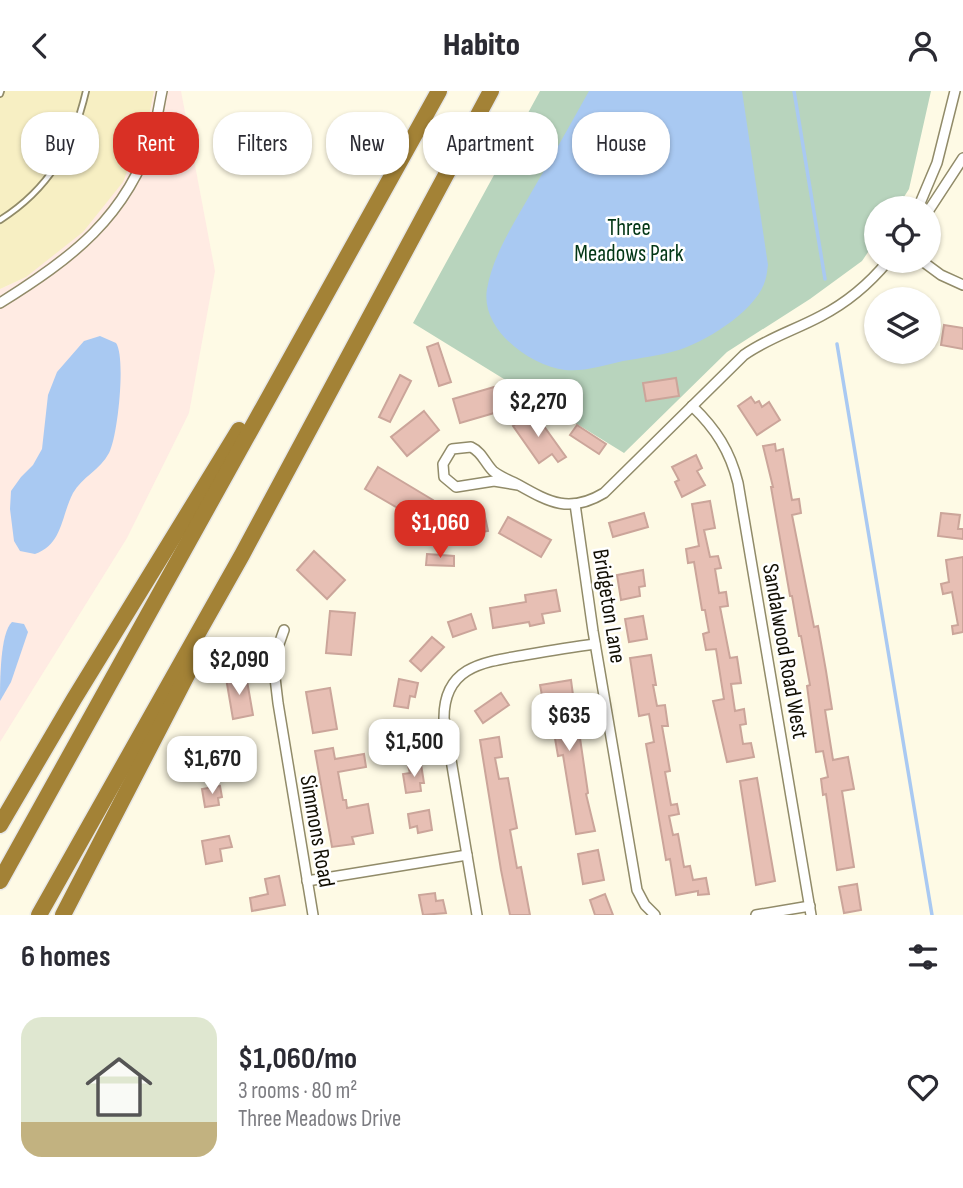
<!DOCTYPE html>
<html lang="en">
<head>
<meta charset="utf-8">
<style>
	:root { --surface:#fff; --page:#f7f7f7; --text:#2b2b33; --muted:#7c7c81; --accent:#d93025 }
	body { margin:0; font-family:"Sofia Sans Condensed",sans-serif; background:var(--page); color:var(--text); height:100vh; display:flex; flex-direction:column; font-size:26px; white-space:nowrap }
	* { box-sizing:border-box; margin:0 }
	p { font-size:23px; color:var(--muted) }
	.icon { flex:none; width:38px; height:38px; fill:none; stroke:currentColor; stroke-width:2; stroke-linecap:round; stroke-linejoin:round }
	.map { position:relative; height:824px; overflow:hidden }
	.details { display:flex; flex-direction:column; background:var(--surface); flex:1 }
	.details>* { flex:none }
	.banner { position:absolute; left:21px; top:21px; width:922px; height:63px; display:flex; gap:14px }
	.tools { position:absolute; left:864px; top:105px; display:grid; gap:14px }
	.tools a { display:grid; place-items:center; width:77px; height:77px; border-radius:50%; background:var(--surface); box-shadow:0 2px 5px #0004; font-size:35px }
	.price { position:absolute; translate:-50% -60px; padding:0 16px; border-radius:14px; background:#fff; color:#222; font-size:23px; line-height:46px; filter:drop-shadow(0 2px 4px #0008) }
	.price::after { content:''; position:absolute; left:50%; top:42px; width:21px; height:16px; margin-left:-10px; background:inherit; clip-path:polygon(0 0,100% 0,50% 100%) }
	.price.selected { background:var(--accent); color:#fff }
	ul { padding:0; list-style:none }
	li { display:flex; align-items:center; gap:21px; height:175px; padding:0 21px }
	li span { display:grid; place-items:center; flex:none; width:196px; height:140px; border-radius:21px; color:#555 }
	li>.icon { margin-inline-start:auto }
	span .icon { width:84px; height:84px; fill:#fffc; stroke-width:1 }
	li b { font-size:30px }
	h2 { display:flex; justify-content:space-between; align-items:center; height:84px; padding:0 21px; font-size:30px }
	.tag { padding:0 24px; border-radius:28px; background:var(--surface); box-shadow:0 2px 5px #0004; font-size:24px; line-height:63px }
	.tag.selected { background:var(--accent); color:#fff }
	header { display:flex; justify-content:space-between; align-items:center; height:91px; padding:0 21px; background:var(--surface); font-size:32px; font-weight:800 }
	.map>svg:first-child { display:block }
</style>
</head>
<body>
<header><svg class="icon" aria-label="back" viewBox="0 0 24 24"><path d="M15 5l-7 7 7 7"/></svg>Habito<svg class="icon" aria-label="person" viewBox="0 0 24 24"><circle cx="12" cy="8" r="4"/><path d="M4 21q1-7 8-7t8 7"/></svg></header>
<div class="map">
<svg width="963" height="824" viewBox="0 0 963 824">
	<rect width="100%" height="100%" fill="#fefae5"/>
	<polygon fill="#ffebe3" points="154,0 181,0 215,180 189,322 127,447 0,651 0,198 26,186 149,25"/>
	<polygon fill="#f7efc3" points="0,0 154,0 149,25 123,91 83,141 26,186 0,198"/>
	<polygon fill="#b8d4bd" points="540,0 931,0 909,98 897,117 877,117 877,148 862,170 810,208 727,261 624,362 413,232"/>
	<g fill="#a9c9f2">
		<path d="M589,0h153l26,174c-1,5 -1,11 -3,16 -9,30 -61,62 -90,70 -17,5 -35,7 -52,10 -18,4 -39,11 -58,9 -35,-4 -85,-41 -78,-81 6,-34 27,-66 44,-96 20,-34 39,-68 58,-102z"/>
		<path d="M100,245l16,7c10,14 2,93 -7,110 -9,17 -27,24 -36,40 -12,23 -10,51 -38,61l-15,-3 -6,-10 -4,-32 1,-18 10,-14 12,-12 9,-16 6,-54 9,-23 27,-31z"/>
		<path d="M12,531l12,2 4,8 -17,50 -11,19c0,-19 0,-68 12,-79z"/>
	</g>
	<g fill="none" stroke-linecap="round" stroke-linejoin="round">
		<g stroke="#a9c9f2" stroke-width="3.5">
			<polyline points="794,0 825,188"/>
			<polyline points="837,253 932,824"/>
		</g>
	</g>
	<g fill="#e7bfb4" stroke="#cba59a" stroke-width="2">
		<polygon points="944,234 963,237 963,258 941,254"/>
		<polygon points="438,252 451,291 439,295 427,256"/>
		<polygon points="400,284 411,290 390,331 379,326"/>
		<polygon points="676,287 679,305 646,310 643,292"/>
		<polygon points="494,296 501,320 460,332 453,308"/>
		<polygon points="751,306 755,312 759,310 762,316 769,311 780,329 757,344 738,315"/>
		<polygon points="424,320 439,339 407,365 391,346"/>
		<polygon points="533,320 566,366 558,371 552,363 539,372 513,335"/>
		<polygon points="577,334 606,353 599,363 570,344"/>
		<polygon points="775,353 776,360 783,358 792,409 799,408 801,422 792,424 814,536 818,535 826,580 832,618 825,619 833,669 848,666 854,698 842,700 854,776 837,779 826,703 823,704 821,688 828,686 823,660 816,661 807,595 810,594 801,545 799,545 792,505 790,505 771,396 773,396 763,355"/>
		<polygon points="696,364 702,377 697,380 705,394 682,406 675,391 679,389 672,376"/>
		<polygon points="378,376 433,409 420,430 365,398"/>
		<polygon points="710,410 715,437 704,439 710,466 718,465 721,477 715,478 719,502 726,501 728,515 720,516 730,567 737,566 741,592 731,593 735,620 744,618 746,633 740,634 743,653 751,652 754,666 727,671 713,610 724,608 716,558 706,559 703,543 709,541 705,519 702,519 694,471 688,472 686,458 699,455 692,413"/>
		<polygon points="484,421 488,440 441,448 439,434 454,431 453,427"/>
		<polygon points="644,422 648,436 613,446 609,432"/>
		<polygon points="941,422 960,424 958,438 963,438 963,448 938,445"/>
		<polygon points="508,426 551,449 541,466 499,442"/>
		<polygon points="314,460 345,489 327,508 297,479"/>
		<polygon points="427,463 454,465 454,475 426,474"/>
		<polygon points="963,466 963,541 953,543 952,535 958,534 952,501 943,503 941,493 949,491 946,469"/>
		<polygon points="643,479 645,495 639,496 640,505 621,509 617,484"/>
		<polygon points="556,499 560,520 542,523 544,532 530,535 529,531 493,537 490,517 526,511 525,504"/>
		<polygon points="330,520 355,522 351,564 326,562"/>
		<polygon points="471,523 476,538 453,546 448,531"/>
		<polygon points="643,525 647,548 629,551 625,528"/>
		<polygon points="432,546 444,556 421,580 410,570"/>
		<polygon points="651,564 656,594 653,594 657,615 665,614 668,635 662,635 670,680 665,681 671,714 677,713 679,723 669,725 673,744 678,743 684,776 690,775 693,789 706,787 709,803 698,804 698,800 676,804 670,768 666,769 646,653 654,651 649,623 639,625 630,567"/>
		<polygon points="246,584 253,624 233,628 226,587"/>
		<polygon points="399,588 418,592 415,606 410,605 408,617 394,615"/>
		<polygon points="571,589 573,604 565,605 566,621 571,648 580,647 588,702 586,703 595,740 576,743 563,664 558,665 551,624 546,625 540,594"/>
		<polygon points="330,597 337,638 313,642 306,601"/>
		<polygon points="501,602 509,614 483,632 475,620"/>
		<polygon points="413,635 417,657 399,661 396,638"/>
		<polygon points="499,646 502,666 495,667 499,688 508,687 517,737 510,739 517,777 521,776 530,824 510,824 501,779 480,649"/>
		<polygon points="333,657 335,668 364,663 366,676 338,681 343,709 346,709 347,717 368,713 373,742 352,746 354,753 332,756 315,660"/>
		<polygon points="421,673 424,692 420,692 421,700 406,702 403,683 410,682 408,675"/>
		<polygon points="757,687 775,790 756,794 740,690"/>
		<polygon points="220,695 222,706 218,707 219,714 205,716 202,698"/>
		<polygon points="429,719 432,739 418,742 417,735 410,737 408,723"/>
		<polygon points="229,745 232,756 220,758 222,770 206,773 202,750"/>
		<polygon points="598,759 604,789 583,793 578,763"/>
		<polygon points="279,785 285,814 252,820 250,807 268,803 265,788"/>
		<polygon points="857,793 861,819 844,822 839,796"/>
		<polygon points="435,802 436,810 443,809 446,822 423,824 419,804"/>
		<polygon points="605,803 613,824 595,824 590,809"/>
	</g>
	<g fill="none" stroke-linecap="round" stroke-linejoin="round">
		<g stroke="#918b69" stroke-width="8">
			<g id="lane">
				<polyline points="0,3 1,0"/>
				<path d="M0,129c49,-31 73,-73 86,-129"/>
			</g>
		</g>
		<g stroke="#918b69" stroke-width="12">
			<g id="street">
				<polyline points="918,117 937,72 955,0"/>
				<polyline points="929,119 963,67"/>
				<polyline points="922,170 941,184 963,194"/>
				<path d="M0,212c71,-44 127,-86 153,-169 4,-14 6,-29 9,-43"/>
				<path d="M692,315c24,23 38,45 46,77l73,432"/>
				<path d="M518,394l-24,-4 -38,6 -12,-10 -1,-13 9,-15 19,-2c11,5 14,16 22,24 7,6 16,9 24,13 32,18 52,30 87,9l140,-138c24,-17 51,-25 77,-39 27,-14 48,-32 67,-55"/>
				<polyline points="575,413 593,540 637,799 645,814 655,824"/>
				<polyline points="284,539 273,570 278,612 313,824"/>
				<polyline points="307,790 467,764"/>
				<path d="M477,824l-33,-197c0,-52 40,-56 81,-63 23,-4 47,-8 70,-11"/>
				<polyline points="756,824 810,815"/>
			</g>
		</g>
		<g stroke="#e7e7e6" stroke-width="19">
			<g id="highway">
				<polyline points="0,734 74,608 239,339"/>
				<polyline points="0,790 439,0"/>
				<polyline points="39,824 242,464 491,0"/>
				<polyline points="63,824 200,559"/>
			</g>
		</g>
		<use href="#lane" stroke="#fff" stroke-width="4.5"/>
		<use href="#street" stroke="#fff" stroke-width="9"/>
		<use href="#highway" stroke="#a38236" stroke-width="16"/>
	</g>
	<g text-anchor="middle" stroke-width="5" stroke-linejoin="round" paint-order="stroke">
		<g font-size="23" fill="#023615" stroke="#fff">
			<text x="629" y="144">Three<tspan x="629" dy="26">Meadows Park</tspan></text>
		</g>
		<g font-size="23" fill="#120f04" stroke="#fff">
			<text transform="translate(610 515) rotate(81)" y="8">Bridgeton Lane</text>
			<text transform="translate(786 560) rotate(80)" y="8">Sandalwood Road West</text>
			<text transform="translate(318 740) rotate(80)" y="8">Simmons Road</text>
		</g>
	</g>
</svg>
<div class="tools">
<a><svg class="icon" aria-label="locate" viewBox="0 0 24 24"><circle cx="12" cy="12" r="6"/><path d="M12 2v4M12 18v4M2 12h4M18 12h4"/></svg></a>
<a><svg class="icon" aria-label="layers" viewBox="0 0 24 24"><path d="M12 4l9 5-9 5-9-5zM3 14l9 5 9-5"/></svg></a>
</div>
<b class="price" style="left:538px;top:348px">$2,270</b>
<b class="price selected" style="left:440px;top:469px">$1,060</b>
<b class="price" style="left:239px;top:606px">$2,090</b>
<b class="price" style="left:569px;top:662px">$635</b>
<b class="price" style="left:414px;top:688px">$1,500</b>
<b class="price" style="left:212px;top:705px">$1,670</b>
<div class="banner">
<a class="tag">Buy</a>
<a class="tag selected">Rent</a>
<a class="tag">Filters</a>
<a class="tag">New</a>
<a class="tag">Apartment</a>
<a class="tag">House</a>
</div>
</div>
<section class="details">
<h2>6 homes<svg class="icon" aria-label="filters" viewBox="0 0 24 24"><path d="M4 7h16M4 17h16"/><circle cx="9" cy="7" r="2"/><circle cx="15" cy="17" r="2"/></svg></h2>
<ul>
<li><span style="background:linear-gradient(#dfe7d0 75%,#c2b280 0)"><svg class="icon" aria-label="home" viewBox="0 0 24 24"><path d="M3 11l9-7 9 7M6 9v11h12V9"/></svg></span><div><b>$1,060/mo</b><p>3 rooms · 80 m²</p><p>Three Meadows Drive</p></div><svg class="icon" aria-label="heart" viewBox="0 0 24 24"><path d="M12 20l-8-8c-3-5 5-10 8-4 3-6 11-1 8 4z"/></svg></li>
</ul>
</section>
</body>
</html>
